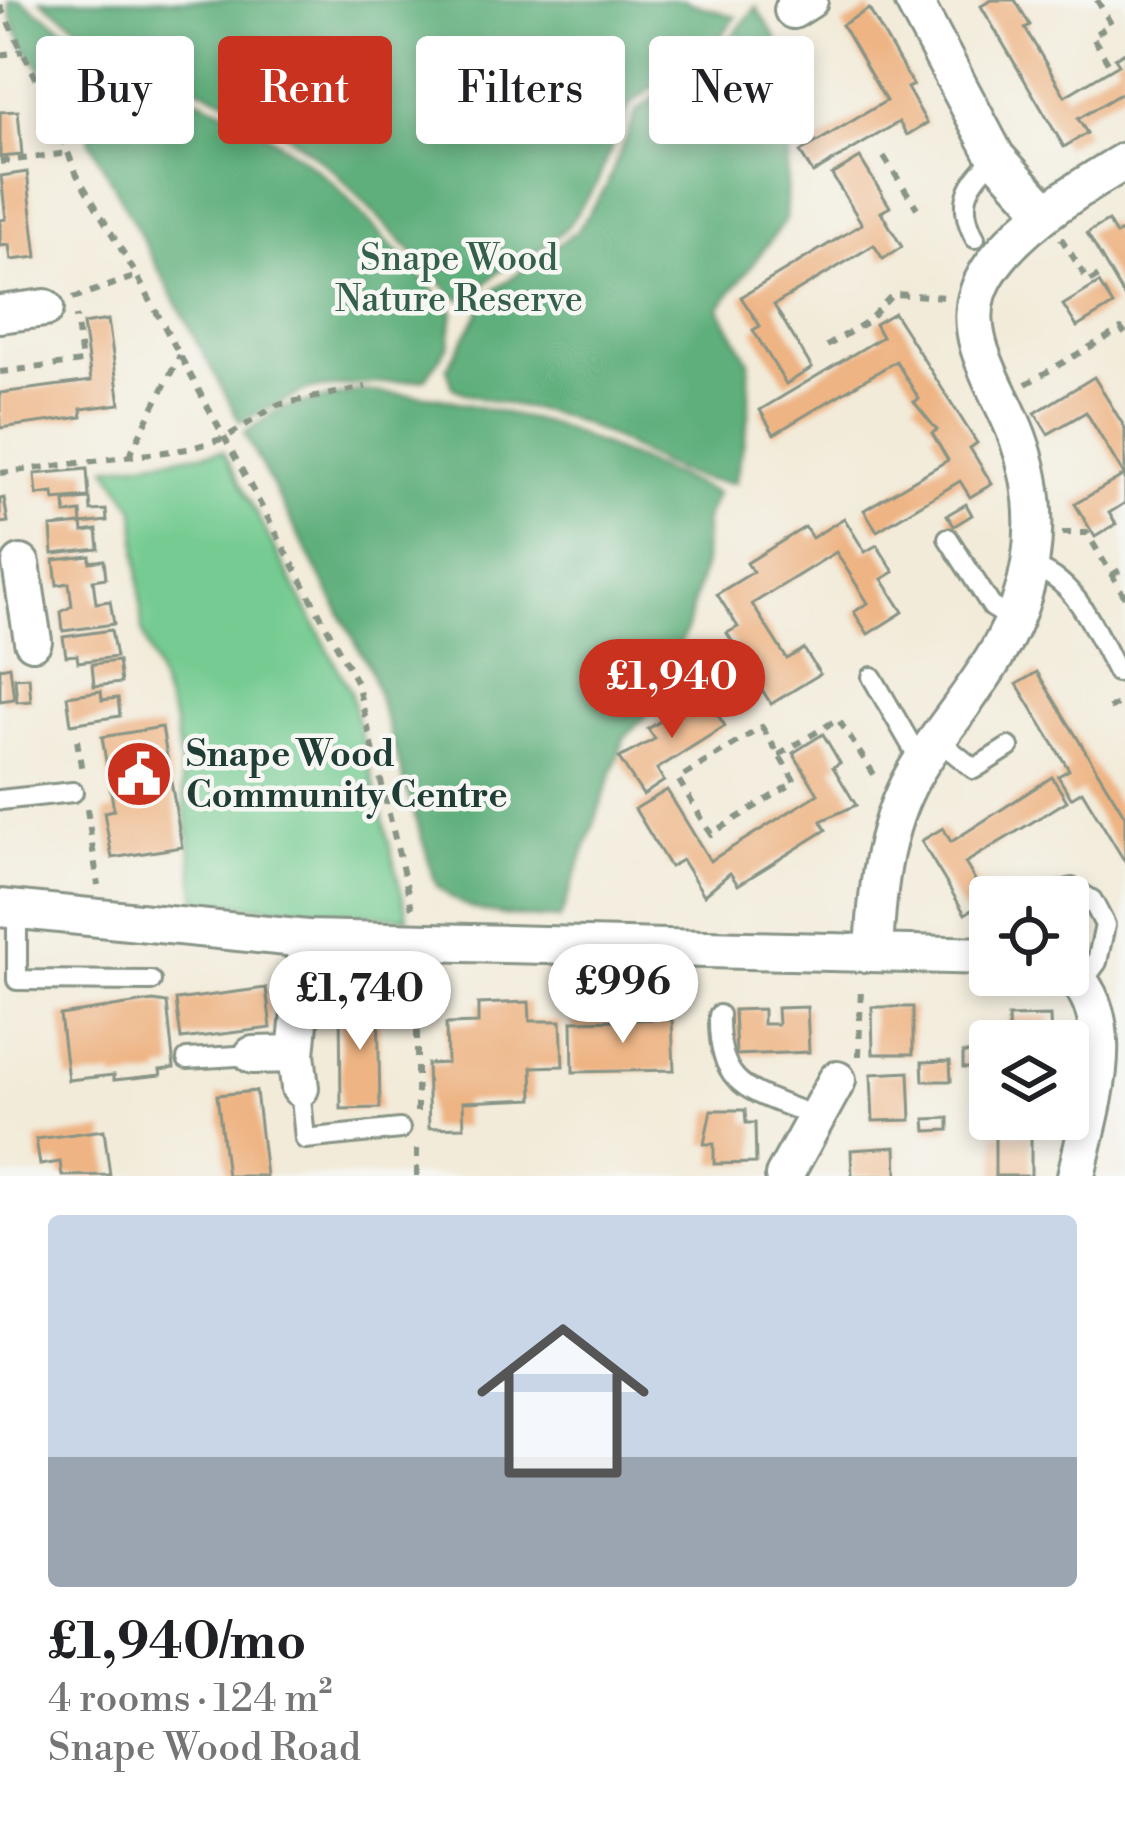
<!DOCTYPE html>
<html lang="en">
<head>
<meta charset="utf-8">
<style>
	:root { --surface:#fff; --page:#f6f6f6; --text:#202124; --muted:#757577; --line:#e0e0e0; --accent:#c8321e }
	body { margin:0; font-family:"Libre Bodoni",serif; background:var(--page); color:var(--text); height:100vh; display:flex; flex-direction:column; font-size:45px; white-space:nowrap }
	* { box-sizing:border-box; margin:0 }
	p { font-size:39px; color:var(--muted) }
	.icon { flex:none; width:66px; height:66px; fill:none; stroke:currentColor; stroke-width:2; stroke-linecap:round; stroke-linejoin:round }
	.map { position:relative; height:1176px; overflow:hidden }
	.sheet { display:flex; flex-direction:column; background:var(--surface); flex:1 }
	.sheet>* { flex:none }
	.banner { position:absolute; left:36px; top:36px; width:1053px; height:108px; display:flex; gap:24px }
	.buttons { position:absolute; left:969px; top:876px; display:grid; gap:24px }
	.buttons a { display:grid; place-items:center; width:120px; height:120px; border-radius:12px; background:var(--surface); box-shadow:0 6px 18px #0003; font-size:60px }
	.price { position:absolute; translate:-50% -102px; padding:0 27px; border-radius:42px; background:#fff; color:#222; font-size:39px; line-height:78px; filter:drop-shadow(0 3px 6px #0008) }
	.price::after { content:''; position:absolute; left:50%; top:72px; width:36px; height:27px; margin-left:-18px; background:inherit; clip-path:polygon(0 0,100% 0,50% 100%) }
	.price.selected { background:var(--accent); color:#fff }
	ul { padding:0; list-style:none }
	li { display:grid; align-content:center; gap:24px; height:636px; padding:0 48px }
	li+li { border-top:3px solid var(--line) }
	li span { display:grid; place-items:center; height:372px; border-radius:12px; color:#555 }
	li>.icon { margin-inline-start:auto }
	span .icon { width:216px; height:216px; fill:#fffc; stroke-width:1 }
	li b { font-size:51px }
	.chip { padding:0 42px; border-radius:12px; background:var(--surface); box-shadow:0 6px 18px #0003; font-size:42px; line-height:108px }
	.chip.selected { background:var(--accent); color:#fff }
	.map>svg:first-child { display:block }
</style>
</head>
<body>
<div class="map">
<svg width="1125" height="1176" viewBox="0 0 1125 1176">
	<rect width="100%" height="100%" fill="#f6f6f2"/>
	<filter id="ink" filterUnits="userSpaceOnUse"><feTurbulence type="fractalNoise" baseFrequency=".00833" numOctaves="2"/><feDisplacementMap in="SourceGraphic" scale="24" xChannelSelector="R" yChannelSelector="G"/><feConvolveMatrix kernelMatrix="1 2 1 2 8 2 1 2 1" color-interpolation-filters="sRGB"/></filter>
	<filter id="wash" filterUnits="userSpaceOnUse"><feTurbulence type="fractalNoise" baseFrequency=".004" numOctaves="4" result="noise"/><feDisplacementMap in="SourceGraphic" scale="48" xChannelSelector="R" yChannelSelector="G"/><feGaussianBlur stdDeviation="2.7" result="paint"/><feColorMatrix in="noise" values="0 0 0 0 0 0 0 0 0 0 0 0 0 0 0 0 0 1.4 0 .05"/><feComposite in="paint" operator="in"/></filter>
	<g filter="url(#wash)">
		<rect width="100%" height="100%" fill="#f2ebd9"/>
		<polygon fill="#74cb91" stroke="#4a8462" stroke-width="3" points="223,451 350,691 408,918 197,901 175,725 142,631 135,509 107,467"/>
		<g fill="#5faf7b" stroke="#3f7658" stroke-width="3">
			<path d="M9,0h12l100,66 119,51 58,38 34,27 121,129 -4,33 -24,35 -115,10 -70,33 -150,-281 -4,-33c-35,-22 -74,-64 -77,-108z"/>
			<polygon points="41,0 682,0 736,17 717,41 630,104 596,185 567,227 541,249 499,271 468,301 454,296 334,171 295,140 235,103 125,59"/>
			<path d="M756,7l48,76 -14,34 -5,104 -66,87 30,53v56l-14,65c-59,3 -109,-44 -164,-63 -39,-14 -81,-13 -118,-31l-6,-20 43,-75 87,-62 29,-44 31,-76 82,-58z"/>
			<path d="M359,391l77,6 119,28 161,68 -11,28 -1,42 -18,68 -39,83 -23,25 -64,180c-43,-3 -93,0 -124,-35l-66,-215 -126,-236 36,-24z"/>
		</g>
		<g id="blocks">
			<g fill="#eeb483">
				<polygon points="992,0 1015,0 1030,25 1025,28 1065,96 1119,64 1115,58 1125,52 1125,91 1078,119 1087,133 1064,147 981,6"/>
				<polygon points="869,9 913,85 907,88 927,123 907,135 899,122 813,173 800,152 886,101 842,25"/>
				<polygon points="18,111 22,155 0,157 0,112"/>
				<polygon points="860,158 890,207 881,212 902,247 883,259 874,245 774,305 812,368 786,384 753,330 760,326 741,297 862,224 832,175"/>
				<polygon points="27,172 37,257 11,260 9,245 0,246 0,220 6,219 1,176"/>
				<polygon points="1108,221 1116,235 1125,230 1125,298 1087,233"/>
				<polygon points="1099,283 1113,305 1077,327 1063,305"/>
				<polygon points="894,313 977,443 970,448 992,484 970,497 960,481 877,531 864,510 948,460 932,433 937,430 914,402 919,399 896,361 774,434 760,410 882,337 875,324"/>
				<polygon points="108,320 120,404 81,409 82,417 0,428 0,393 91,381 83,324"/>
				<polygon points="1094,377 1125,428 1125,503 1109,513 1116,524 1095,537 1075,504 1124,475 1086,412 1048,434 1035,413"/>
				<polygon points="87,469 89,497 54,500 53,493 37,495 35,474"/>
				<polygon points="4,498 8,522 0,523 0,499"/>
				<polygon points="90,499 91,511 106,510 107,521 82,524 81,512 66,514 65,501"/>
				<polygon points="966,504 972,515 954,526 947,515"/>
				<polygon points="844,518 865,552 877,545 894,572 882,579 903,612 868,634 854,612 868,603 836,552 752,604 787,659 804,649 820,674 771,704 727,633 738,627 717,594 753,572 747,563 805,527 812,538"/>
				<polygon points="82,524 83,532 97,530 99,549 53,554 51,527"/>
				<polygon points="90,556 90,562 104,560 106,578 93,580 96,603 110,601 114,624 63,631 61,612 72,606 69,583 57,585 54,560"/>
				<polygon points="111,630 116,657 78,662 77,655 66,656 63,637"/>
				<polygon points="118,661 121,683 94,686 92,664"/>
				<polygon points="10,666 14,699 0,701 0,668"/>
				<polygon points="1037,672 1125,816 1125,862 1082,791 1071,798 1058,776 1069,770 1017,684"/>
				<polygon points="29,677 31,701 17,702 15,678"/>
				<polygon points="101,691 102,700 118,698 120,716 71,724 67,696"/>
				<polygon points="704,693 725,726 657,769 664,781 643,795 619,758 655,739 648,729"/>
				<polygon points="162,727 182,847 112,858 104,812 114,810 102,737"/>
				<polygon points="823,734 840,763 833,767 856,805 821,821 826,830 738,885 730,873 704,895 682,860 670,867 635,809 667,790 710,861 818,794 793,753"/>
				<polygon points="1052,777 1067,801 965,863 987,900 965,914 921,841 943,828 951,842"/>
				<polygon points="266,988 271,1028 181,1039 176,1000"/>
				<polygon points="340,998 378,998 380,1108 341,1109"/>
				<polygon points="153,1001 167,1003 174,1068 160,1070 161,1075 114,1080 114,1075 68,1080 60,1015"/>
				<polygon points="529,1002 530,1021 561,1021 563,1066 532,1067 533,1099 463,1102 464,1127 429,1128 427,1064 447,1063 446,1024 478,1023 478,1004"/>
				<polygon points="807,1007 809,1052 736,1055 734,1010 763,1009 763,1024 778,1024 777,1008"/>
				<polygon points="872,1007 913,1007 913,1054 873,1054"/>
				<polygon points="1050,1016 1051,1041 1009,1041 1008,1017"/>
				<polygon points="672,1019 674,1070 573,1072 572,1021"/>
				<rect x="963" y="1053" width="27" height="15"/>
				<polygon points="950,1061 951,1081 923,1081 922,1062"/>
				<polygon points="909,1072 911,1120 873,1121 871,1074"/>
				<polygon points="256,1091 266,1176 227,1176 217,1095"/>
				<polygon points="711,1110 745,1110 746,1123 755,1123 756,1163 714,1164 714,1144 704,1144"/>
				<polygon points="949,1118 949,1130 926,1131 925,1119"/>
				<polygon points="104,1130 110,1175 62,1176 60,1162 40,1165 36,1139"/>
				<rect x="995" y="1133" width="36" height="43"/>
				<polygon points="896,1147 897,1176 852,1176 851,1150"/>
			</g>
		</g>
	</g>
	<g filter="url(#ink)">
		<use href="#blocks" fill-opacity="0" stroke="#889486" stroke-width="3"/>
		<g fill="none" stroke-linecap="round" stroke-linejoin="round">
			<g stroke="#889486" stroke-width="24">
				<g id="service">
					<path d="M975,238c-19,-36 -7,-56 21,-81"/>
					<polyline points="948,538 992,607 1015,621"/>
					<path d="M1030,567c46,10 66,66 87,105"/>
					<polyline points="872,677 921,762"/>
					<polyline points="938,740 974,769 1009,747"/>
					<polyline points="0,800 73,792"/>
					<polyline points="1038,897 1072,888 1092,900 1105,925 1097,962 1082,982"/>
					<polyline points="17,911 17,980 151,981"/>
					<path d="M719,1015c-2,78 37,76 99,103"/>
					<polyline points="187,1059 253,1055"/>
					<polyline points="300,1088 305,1139 400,1129"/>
				</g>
			</g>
			<g stroke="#889486" stroke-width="42">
				<g id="minor">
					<polyline points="913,0 996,157 1046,212"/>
					<polyline points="793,10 809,0"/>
					<polyline points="0,314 45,308"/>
					<polyline points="21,564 33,641"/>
					<polyline points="0,908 307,939 990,956"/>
					<path d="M874,953c3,-66 10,-136 48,-192 44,-66 95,-115 108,-197 7,-43 3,-85 -12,-126 -16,-45 -56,-96 -40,-145 17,-54 101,-105 147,-132"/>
					<path d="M1068,970c57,48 21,143 8,206"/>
					<polyline points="253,1055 296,1054"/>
					<polyline points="300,1088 296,1054 307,939"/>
					<polyline points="784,1176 837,1080"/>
				</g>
			</g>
			<g stroke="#889486" stroke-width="6" stroke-dasharray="9 9" stroke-linecap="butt">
				<polyline points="1097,0 1111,24 1092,36 1112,69"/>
				<polyline points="0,6 47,100 77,175 137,276 357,683 412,908"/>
				<polyline points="0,55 23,51"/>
				<polyline points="884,157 917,208"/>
				<polyline points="0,162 68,153"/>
				<polyline points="1061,238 1089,282 1102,274"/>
				<polyline points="73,298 137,276"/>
				<polyline points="827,346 868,321 893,294 949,297"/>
				<polyline points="0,372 82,362 76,316"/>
				<polyline points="1026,384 1121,329 1125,334"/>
				<polyline points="129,456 180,355"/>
				<polyline points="0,473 188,449 225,438 277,405 366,387"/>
				<polyline points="1062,533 1087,533 1125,597"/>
				<polyline points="1112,575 1125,567"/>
				<polyline points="1109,709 1125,699"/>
				<polygon points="762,727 795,782 711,834 678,779"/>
				<polyline points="77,740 82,772"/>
				<polyline points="779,755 838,719 877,779"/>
				<polyline points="87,809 98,885"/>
				<polyline points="859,1056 861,985"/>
				<polyline points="417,1112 417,975"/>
				<polyline points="417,1176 417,1143"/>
			</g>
			<use href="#service" stroke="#fff" stroke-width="18"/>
			<use href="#minor" stroke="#fff" stroke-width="36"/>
		</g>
	</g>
	<defs>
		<g id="civic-disc" transform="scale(3.45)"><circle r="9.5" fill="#c8321e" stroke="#f6f6f2"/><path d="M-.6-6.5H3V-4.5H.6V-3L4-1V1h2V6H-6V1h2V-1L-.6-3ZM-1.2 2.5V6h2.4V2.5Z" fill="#fff"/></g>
	</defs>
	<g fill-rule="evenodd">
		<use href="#civic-disc" x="139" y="774"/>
	</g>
	<g text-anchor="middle" stroke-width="9" stroke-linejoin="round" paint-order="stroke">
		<g font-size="36" fill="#34604b" stroke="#f6f6f2">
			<text x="459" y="270">Snape Wood<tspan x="459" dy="41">Nature Reserve</tspan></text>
		</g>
		<g font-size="36" font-weight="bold" fill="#1f3d34" stroke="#f6f6f2" text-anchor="start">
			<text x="186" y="766">Snape Wood<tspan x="186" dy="41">Community Centre</tspan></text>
		</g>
	</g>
</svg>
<div class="buttons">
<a><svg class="icon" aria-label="locate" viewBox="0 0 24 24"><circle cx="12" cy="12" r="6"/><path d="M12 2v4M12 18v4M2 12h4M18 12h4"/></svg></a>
<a><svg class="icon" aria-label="layers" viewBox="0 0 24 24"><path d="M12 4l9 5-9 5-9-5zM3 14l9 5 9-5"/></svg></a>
</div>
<b class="price selected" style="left:672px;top:741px">£1,940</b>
<b class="price" style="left:623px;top:1046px">£996</b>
<b class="price" style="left:360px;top:1053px">£1,740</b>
<div class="banner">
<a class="chip">Buy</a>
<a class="chip selected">Rent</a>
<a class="chip">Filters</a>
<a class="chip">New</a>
</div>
</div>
<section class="sheet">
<ul>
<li><span style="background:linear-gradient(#c9d6e8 65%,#9aa5b1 0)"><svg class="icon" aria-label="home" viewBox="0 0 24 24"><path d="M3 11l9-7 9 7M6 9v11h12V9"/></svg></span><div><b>£1,940/mo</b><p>4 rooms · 124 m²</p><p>Snape Wood Road</p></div></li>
</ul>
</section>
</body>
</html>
